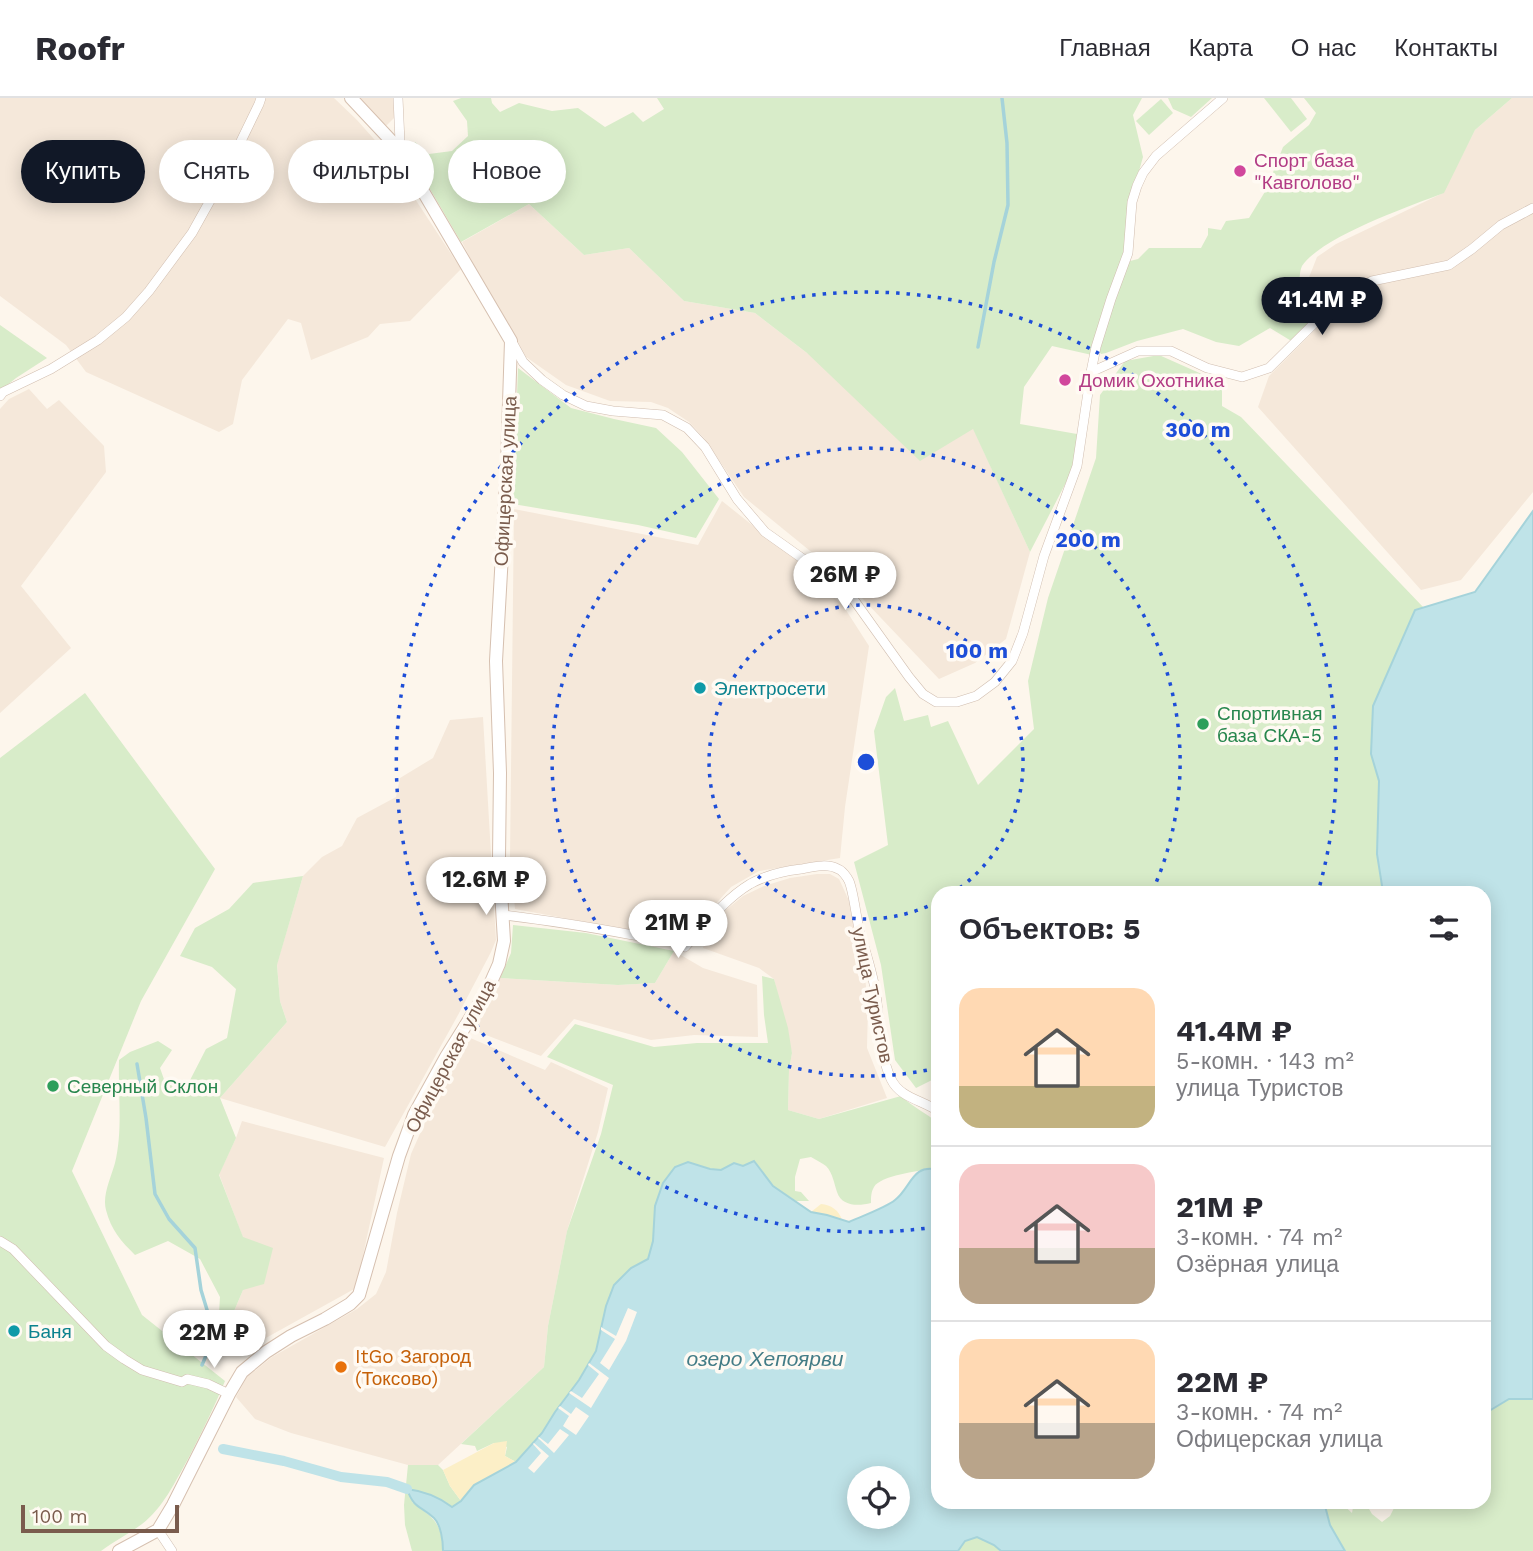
<!DOCTYPE html>
<html lang="ru">
<head>
<meta charset="utf-8">
<style>
	:root { --surface:#fff; --page:#f7f7f7; --text:#2b2b33; --muted:#7c7c81; --line:#e1e1e2; --accent:#111827 }
	body { margin:0; font-family:"Work Sans",sans-serif; background:var(--page); color:var(--text); height:100vh; display:flex; flex-direction:column; font-size:26px; white-space:nowrap }
	* { box-sizing:border-box; margin:0 }
	p { font-size:23px; color:var(--muted) }
	.icon { flex:none; width:38px; height:38px; fill:none; stroke:currentColor; stroke-width:2; stroke-linecap:round; stroke-linejoin:round }
	.map { position:relative; flex:1; overflow:hidden }
	.panel { position:absolute; left:931px; top:788px; width:560px; height:623px; display:flex; flex-direction:column; background:var(--surface); border-radius:21px; box-shadow:0 4px 18px #0003 }
	.panel>* { flex:none }
	.guide { position:absolute; left:21px; top:42px; width:665px; height:63px; display:flex; gap:14px }
	.tools { position:absolute; left:847px; top:1368px; display:grid; gap:14px }
	.tools a { display:grid; place-items:center; width:63px; height:63px; border-radius:50%; background:var(--surface); box-shadow:0 4px 18px #0003; font-size:35px }
	.scale { position:absolute; left:21px; bottom:18px; width:158px; box-sizing:border-box; padding-left:7px; border:4px solid #7a5c4d; border-top:0; font-size:19px; line-height:24px; white-space:nowrap; color:#7a5c4d; -webkit-text-stroke:5px #fffaf3; paint-order:stroke }
	.price { position:absolute; translate:-50% -60px; padding:0 16px; border-radius:24px; background:#fff; color:#222; font-size:23px; line-height:46px; filter:drop-shadow(0 2px 4px #0008) }
	.price::after { content:''; position:absolute; left:50%; top:42px; width:21px; height:16px; margin-left:-10px; background:inherit; clip-path:polygon(0 0,100% 0,50% 100%) }
	.price.selected { background:var(--accent); color:#fff }
	ul { padding:0; list-style:none }
	li { display:flex; align-items:center; gap:21px; height:175px; padding:0 28px }
	li+li { border-top:2px solid var(--line) }
	li span { display:grid; place-items:center; flex:none; width:196px; height:140px; border-radius:21px; color:#555 }
	li>.icon { margin-inline-start:auto }
	span .icon { width:84px; height:84px; fill:#fffc; stroke-width:1 }
	li b { font-size:30px }
	h2 { display:flex; justify-content:space-between; align-items:center; height:84px; padding:0 28px; font-size:30px }
	.chip { padding:0 24px; border-radius:32px; background:var(--surface); box-shadow:0 4px 18px #0003; font-size:24px; line-height:63px }
	.chip.selected { background:var(--accent); color:#fff }
	header { display:flex; align-items:center; gap:42px; box-sizing:border-box; height:98px; padding:0 35px; background:var(--surface); border-bottom:2px solid var(--line) }
	header strong { font-size:33px }
	nav { display:flex; gap:38px; margin-inline-start:auto; font-size:24px }
	.map>svg:first-child { display:block }
</style>
</head>
<body>
<header>
<strong>Roofr</strong>
<nav><a>Главная</a><a>Карта</a><a>О нас</a><a>Контакты</a></nav>
</header>
<div class="map">
<svg width="1533" height="1453" viewBox="0 0 1533 1453">
	<rect width="100%" height="100%" fill="#fdf6ec"/>
	<g fill="#f5e8da">
		<polygon points="0,0 334,0 357,22 381,49 461,171 410,223 380,226 368,239 311,262 301,225 288,221 242,282 233,326 219,334 86,274 66,247 0,198"/>
		<polygon points="353,0 393,0 395,19 385,29"/>
		<polygon points="1512,0 1533,0 1533,394 1461,482 1421,492 1258,309 1269,278 1333,214 1326,199 1306,187 1317,159 1336,146 1443,95 1475,32"/>
		<polygon points="529,106 584,157 629,150 684,203 755,215 807,255 973,330 1030,454 1006,541 975,565 939,581 842,479 744,399 704,340 689,324 668,310 651,304 610,303 566,287 526,259 501,220 462,144"/>
		<polygon points="29,291 47,311 59,302 104,348 106,374 21,488 71,550 0,615 0,311 9,301"/>
		<polygon points="722,403 800,465 844,509 869,548 845,709 840,760 759,773 731,789 683,842 515,811 510,759 514,411 698,447"/>
		<polygon points="483,619 496,842 491,854 458,917 385,1049 220,1000 287,924 280,903 277,866 303,778 322,759 342,748 357,720 396,699 400,680 433,660 450,622"/>
		<polygon points="817,776 830,776 839,781 851,807 855,843 864,868 868,909 867,950 887,1000 819,1021 788,1012 789,972 792,955 774,881 759,870 703,850 710,825 743,798 764,788 790,780"/>
		<polygon points="674,853 703,870 757,887 758,939 694,937 651,942 574,921 541,958 473,932 500,880 618,887 655,885"/>
		<polygon points="468,939 545,972 551,964 608,990 598,1034 567,1133 548,1228 544,1269 438,1367 408,1367 291,1335 255,1321 236,1299 247,1279 272,1259 357,1211 376,1196 386,1174 397,1115 411,1056 438,995"/>
		<polygon points="242,1023 384,1060 356,1190 264,1241 229,1238 226,1232 243,1192 243,1140 219,1076 236,1040"/>
	</g>
	<g fill="#d8ecc9">
		<polygon points="461,0 491,0 492,5 500,14 519,5 552,13 578,10 605,29 633,14 643,24 664,11 657,0 1142,0 1133,17 1143,59 1127,115 1129,141 1092,257 1052,248 1024,289 1020,326 1077,336 1075,367 1030,454 973,331 920,363 807,255 755,215 684,203 629,150 584,157 529,106 461,144 410,57 415,44 429,56 452,53 468,38 467,23 453,3"/>
		<polygon points="1168,0 1212,0 1191,19 1173,11"/>
		<polygon points="1264,0 1291,0 1307,21 1291,34"/>
		<path d="M1304,0h208l-37,32 -31,63c-34,13 -123,44 -142,73 -3,6 -2,15 -3,22l29,19 -35,35 -23,-14 -31,18 -23,-4 -33,-13 -46,12 -31,12 -5,1 -2,-3 14,-51 17,-39 8,-2 11,-11h52l7,-13v-7l13,2 5,-9 23,-3 17,-28 17,-43 26,-22 7,-12z"/>
		<polygon points="1161,1 1173,15 1149,37 1136,23"/>
		<polygon points="0,227 47,260 16,280 0,293"/>
		<polygon points="1159,257 1222,285 1222,308 1241,319 1424,510 1415,512 1371,656 1379,683 1377,756 1383,794 938,794 938,979 916,990 895,962 881,867 854,764 888,747 874,633 886,599 895,590 904,623 928,617 931,629 948,623 978,687 1034,631 1028,583 1048,500 1096,360 1100,297 1125,263"/>
		<polygon points="518,270 571,310 614,321 656,330 682,354 719,401 696,440 638,427 513,406"/>
		<path d="M85,595l130,176 -74,132 -69,170 70,144 83,66c-11,27 -24,52 -37,78 -13,23 -25,49 -46,65 -13,10 -28,17 -41,27h-101v-793z"/>
		<path d="M303,778l-26,89 3,36 7,21 -67,76 16,40 -17,37 24,62 30,11 -9,36 -21,6 -17,40 3,6 -12,11 3,-50 -20,-38 -32,-18 -33,14c-14,-14 -24,-25 -29,-45 -4,-14 5,-33 9,-47 8,-33 3,-69 4,-103l11,-8 28,-11 14,9 -12,18 6,17 21,1 19,-37 21,-11 9,-49 -24,-22 -32,-11 15,-28 34,-19 24,-26z"/>
		<polygon points="513,827 586,835 674,853 655,885 618,887 500,880 511,855"/>
		<path d="M762,878l12,3 14,49 4,25 -3,17 -1,40 31,9 82,-23c12,11 25,17 37,27v47l-7,-2c-13,4 -50,7 -57,19 -3,5 -3,10 -3,16 -12,3 -29,4 -34,-11 -3,-8 -4,-19 -11,-26 -4,-3 -10,-6 -15,-9l-11,2 -5,18v14l6,1 8,9h-13l-23,-15 -19,-25 -11,5 -9,-2 -13,6 -11,-1 -22,-7 -33,44 -2,35 -5,18 -17,9 -25,38 -10,45 -17,29 -24,32 -13,21 -26,29 -11,-6 2,-9 -13,-4 -17,8 -2,-5 -14,-2 83,-77 4,-41 19,-95 34,-97 12,-49 -66,-28 28,-33 79,23 43,-4h71l-4,-28z"/>
		<polygon points="1509,1301 1533,1302 1533,1453 1345,1453 1330,1427 1324,1404 1340,1404 1352,1415 1354,1404 1365,1404 1372,1416 1382,1424 1390,1418 1395,1408 1392,1404 1484,1404 1484,1316"/>
		<path d="M408,1367h30l5,5 7,16 11,15 -9,6 -40,-5c21,16 30,20 31,49h-31l-7,-26 -1,-20z"/>
		<polygon points="977,1439 994,1447 1001,1453 958,1453 965,1443"/>
	</g>
	<g fill="#fcefc7">
		<path d="M821,1106c10,1 18,6 21,16l-15,-5 -16,-3z"/>
		<polygon points="507,1343 505,1358 516,1364 474,1387 461,1403 450,1388 443,1372 494,1345"/>
	</g>
	<g fill="#bfe3e8" stroke="#a5d3da" stroke-width="2" fill-rule="evenodd">
		<polygon points="1533,413 1533,1301 1509,1301 1484,1316 1484,794 1383,794 1377,756 1379,683 1371,656 1373,608 1415,512 1475,494"/>
		<path d="M754,1063l19,25 38,26 16,3 22,7c11,-5 38,-15 46,-22 16,-12 17,-37 43,-30v332h386l6,23 15,26h-344l-7,-6 -17,-8 -12,4 -7,10h-515c0,-10 -2,-26 -9,-33 -14,-13 -20,-9 -27,-29 17,2 32,8 45,18l9,-6 13,-16 42,-23 26,-29 13,-21 24,-32 17,-29 10,-45 8,-21 17,-17 17,-9 5,-18 2,-35 8,-23 12,-16 13,-5 22,7 11,1 13,-7 9,3zM859,1381h39v38h-39z"/>
	</g>
	<g fill="#fdf6ec">
		<polygon points="628,1210 637,1214 626,1243 609,1272 600,1265 615,1241 601,1232 601,1229 616,1238"/>
		<polygon points="589,1265 609,1280 591,1310 569,1295 571,1293 582,1300 599,1276 588,1267"/>
		<polygon points="560,1308 571,1316 576,1309 589,1318 576,1337 563,1328 569,1318 558,1310"/>
		<polygon points="560,1331 569,1337 554,1355 538,1340 539,1339 548,1346"/>
		<polygon points="534,1345 549,1358 534,1375 528,1370 541,1355 533,1346"/>
	</g>
	<g fill="none" stroke-linecap="round" stroke-linejoin="round">
		<g stroke="#a5d3da" stroke-width="3.5">
			<polyline points="978,249 994,164 1008,107 1007,45 1002,0"/>
			<polyline points="137,966 146,1020 155,1096 169,1121 195,1150 201,1192 211,1225 211,1246 202,1267"/>
		</g>
		<polyline stroke="#bfe3e8" stroke-width="10" points="223,1351 284,1363 341,1379 387,1384 407,1391"/>
		<g stroke="#d1beb0" stroke-width="10">
			<g id="street">
				<polyline points="397,49 400,44 398,0"/>
				<polyline points="512,244 523,264 542,282 563,297 586,308 613,313 663,317 687,330 705,349 737,401 765,434 806,463 854,502 909,579 923,596 936,604 957,604 976,598 995,584 1012,563 1023,535 1044,458 1077,368 1091,274 1096,249 1111,201 1128,155 1132,104 1137,88 1143,75 1156,58 1223,0"/>
				<polyline points="1091,274 1138,253 1171,253 1207,270 1242,279 1269,270 1340,200 1372,183 1449,167 1472,151 1501,127 1533,110"/>
				<polyline points="0,298 3,294 51,271 98,242 126,219 149,193 192,135 226,74 259,6 261,0"/>
				<path d="M503,817c43,5 86,12 130,20 16,2 38,3 52,12 20,-22 40,-48 65,-63 16,-9 34,-13 51,-15 11,-2 27,-6 37,0 4,1 9,8 11,12 5,12 7,37 11,52 6,21 13,40 16,62 4,28 3,58 15,84 9,19 31,21 47,32"/>
				<polyline points="0,1143 13,1151 106,1248 124,1261 142,1272 182,1284 187,1281 208,1286 229,1296"/>
				<polyline points="158,1432 172,1453"/>
			</g>
		</g>
		<g stroke="#d6c0b0" stroke-width="14">
			<polyline id="secondary" points="119,1453 158,1432 173,1407 229,1296 242,1274 266,1254 291,1238 325,1221 350,1206 359,1197 399,1058 414,1017 446,959 487,893 499,866 504,843 499,760 500,675 496,563 507,367 511,243 397,49 351,0"/>
		</g>
		<use href="#street" stroke="#fff" stroke-width="9"/>
		<use href="#secondary" stroke="#fff" stroke-width="12"/>
	</g>
	<g fill="none" stroke="#1d4ed8" stroke-width="3.5" stroke-dasharray="3.5 7">
		<path d="M937 804A157 157 0 1 1 954 794"/>
		<path d="M937 970A314 314 0 1 1 1152 794"/>
		<path d="M935 1129A470 470 0 1 1 1318 794"/>
	</g>
	<g fill="#d1479c" stroke="#fffaf3" stroke-width="2.5">
		<circle cx="1240" cy="73" r="7"/>
		<circle cx="1065" cy="282" r="7"/>
	</g>
	<g fill="#0f9aa8" stroke="#fffaf3" stroke-width="2.5">
		<circle cx="700" cy="590" r="7"/>
		<circle cx="14" cy="1233" r="7"/>
	</g>
	<g fill="#2e9e5b" stroke="#fffaf3" stroke-width="2.5">
		<circle cx="1203" cy="626" r="7"/>
		<circle cx="53" cy="988" r="7"/>
	</g>
	<circle fill="#e8710a" stroke="#fffaf3" stroke-width="2.5" cx="341" cy="1269" r="7"/>
	<g text-anchor="middle" stroke-width="7" stroke-linejoin="round" paint-order="stroke">
		<g font-size="19" fill="#b23c85" stroke="#fffaf3" text-anchor="start">
			<text x="1254" y="69">Спорт база<tspan x="1254" dy="22">"Кавголово"</tspan></text>
			<text x="1079" y="289">Домик Охотника</text>
		</g>
		<g font-size="19" fill="#7a5c4d" stroke="#fffaf3">
			<text transform="translate(505 383) rotate(-87)" y="7">Офицерская улица</text>
			<text transform="translate(873 897) rotate(78)" y="7">улица Туристов</text>
			<text transform="translate(450 958) rotate(-62)" y="7">Офицерская улица</text>
		</g>
		<g font-size="19" fill="#0d838f" stroke="#fffaf3" text-anchor="start">
			<text x="714" y="597">Электросети</text>
			<text x="28" y="1240">Баня</text>
		</g>
		<g font-size="19" fill="#27864d" stroke="#fffaf3" text-anchor="start">
			<text x="1217" y="622">Спортивная<tspan x="1217" dy="22">база СКА-5</tspan></text>
			<text x="67" y="995">Северный Склон</text>
		</g>
		<g font-size="19" fill="#c56008" stroke="#fffaf3" text-anchor="start">
			<text x="355" y="1265">ItGo Загород<tspan x="355" dy="22">(Токсово)</tspan></text>
		</g>
		<g font-size="21" font-style="italic" fill="#437c86" stroke="#fffaf3">
			<text x="765" y="1268">озеро Хепоярви</text>
		</g>
	</g>
	<circle cx="866" cy="664" r="10" fill="#1d4ed8" stroke="#fffaf3" stroke-width="3.5"/>
	<g font-size="21" text-anchor="middle" font-weight="bold" fill="#1d4ed8" stroke="#fffaf3" stroke-width="7" stroke-linejoin="round" paint-order="stroke">
		<text x="1198" y="339">300 m</text>
		<text x="1088" y="449">200 m</text>
		<text x="977" y="560">100 m</text>
	</g>
</svg>
<div class="tools">
<a><svg class="icon" aria-label="locate" viewBox="0 0 24 24"><circle cx="12" cy="12" r="6"/><path d="M12 2v4M12 18v4M2 12h4M18 12h4"/></svg></a>
</div>
<div class="scale">100 m</div>
<b class="price selected" style="left:1322px;top:239px">41.4M ₽</b>
<b class="price" style="left:845px;top:514px">26M ₽</b>
<b class="price" style="left:486px;top:819px">12.6M ₽</b>
<b class="price" style="left:678px;top:862px">21M ₽</b>
<b class="price" style="left:214px;top:1272px">22M ₽</b>
<div class="guide">
<a class="chip selected">Купить</a>
<a class="chip">Снять</a>
<a class="chip">Фильтры</a>
<a class="chip">Новое</a>
</div>
<section class="panel">
<h2>Объектов: 5<svg class="icon" aria-label="filters" viewBox="0 0 24 24"><path d="M4 7h16M4 17h16"/><circle cx="9" cy="7" r="2"/><circle cx="15" cy="17" r="2"/></svg></h2>
<ul>
<li><span style="background:linear-gradient(#ffd9b3 70%,#c2b280 0)"><svg class="icon" aria-label="home" viewBox="0 0 24 24"><path d="M3 11l9-7 9 7M6 9v11h12V9"/></svg></span><div><b>41.4M ₽</b><p>5-комн. · 143 m²</p><p>улица Туристов</p></div></li>
<li><span style="background:linear-gradient(#f6c9c9 60%,#b9a48a 0)"><svg class="icon" aria-label="home" viewBox="0 0 24 24"><path d="M3 11l9-7 9 7M6 9v11h12V9"/></svg></span><div><b>21M ₽</b><p>3-комн. · 74 m²</p><p>Озёрная улица</p></div></li>
<li><span style="background:linear-gradient(#ffd9b3 60%,#b9a48a 0)"><svg class="icon" aria-label="home" viewBox="0 0 24 24"><path d="M3 11l9-7 9 7M6 9v11h12V9"/></svg></span><div><b>22M ₽</b><p>3-комн. · 74 m²</p><p>Офицерская улица</p></div></li>
</ul>
</section>
</div>
</body>
</html>
